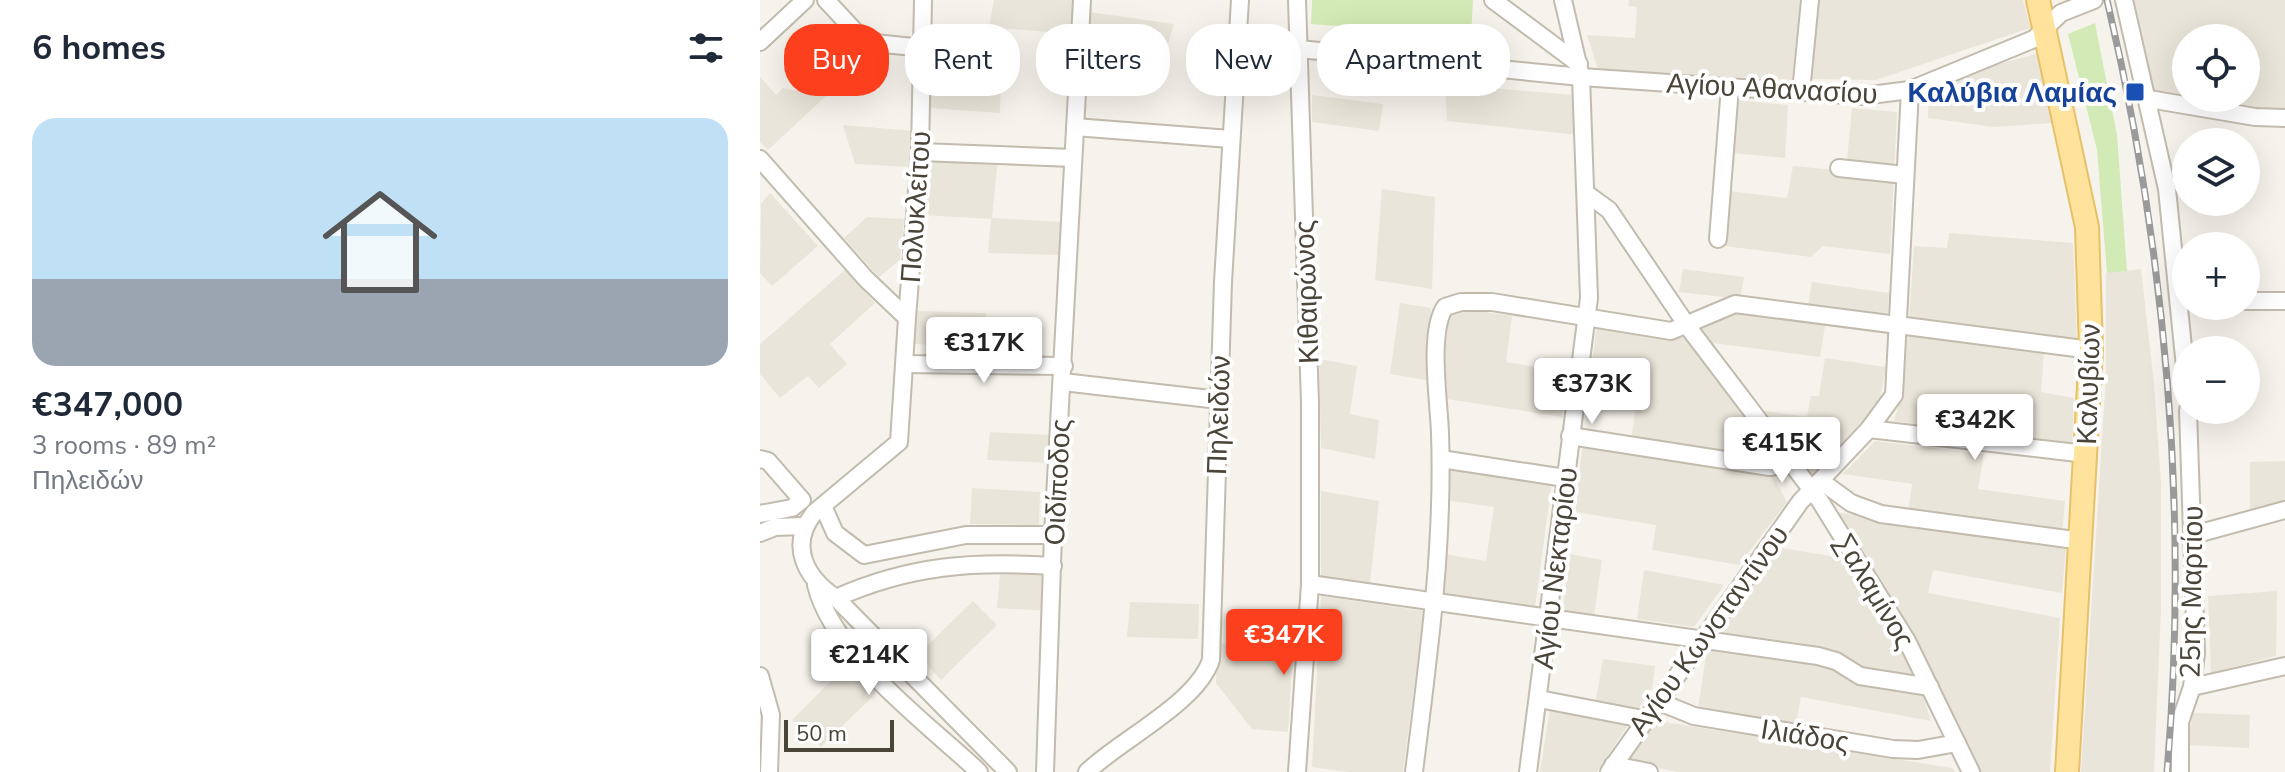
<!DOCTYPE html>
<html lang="en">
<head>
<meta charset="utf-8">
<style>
	:root { --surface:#fff; --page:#f2f2f3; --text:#1f2937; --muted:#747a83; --accent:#fc3f1d }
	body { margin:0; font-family:"Nunito Sans",sans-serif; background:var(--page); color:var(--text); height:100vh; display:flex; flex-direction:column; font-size:30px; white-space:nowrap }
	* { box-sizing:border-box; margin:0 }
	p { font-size:26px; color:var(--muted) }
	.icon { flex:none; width:44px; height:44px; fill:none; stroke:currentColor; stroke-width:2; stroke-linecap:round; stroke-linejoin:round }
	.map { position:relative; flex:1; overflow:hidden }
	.drawer { display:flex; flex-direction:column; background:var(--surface); width:760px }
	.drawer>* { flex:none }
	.banner { position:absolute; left:24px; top:24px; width:760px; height:72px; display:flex; gap:16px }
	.buttons { position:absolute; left:1412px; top:24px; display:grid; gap:16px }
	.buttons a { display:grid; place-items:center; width:88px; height:88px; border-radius:50%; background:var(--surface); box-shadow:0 8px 32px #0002; font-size:40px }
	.scale { position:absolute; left:24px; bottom:20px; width:110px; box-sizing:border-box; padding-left:8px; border:4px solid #4b4439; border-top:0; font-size:22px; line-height:28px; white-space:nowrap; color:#4b4439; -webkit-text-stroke:6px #fff; paint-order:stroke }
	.price { position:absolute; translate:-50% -68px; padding:0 18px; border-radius:8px; background:#fff; color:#222; font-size:26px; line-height:52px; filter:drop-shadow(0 2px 4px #0008) }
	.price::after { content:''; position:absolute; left:50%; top:48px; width:24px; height:18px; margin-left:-12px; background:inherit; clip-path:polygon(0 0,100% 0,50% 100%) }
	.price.on { background:var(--accent); color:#fff }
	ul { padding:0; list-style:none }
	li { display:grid; align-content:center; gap:16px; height:424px; padding:0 32px }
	li span { display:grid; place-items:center; height:248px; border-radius:24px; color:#555 }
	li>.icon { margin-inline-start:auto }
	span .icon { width:144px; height:144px; fill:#fffc; stroke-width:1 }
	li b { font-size:34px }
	h2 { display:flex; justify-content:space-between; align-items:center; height:96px; padding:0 32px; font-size:34px }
	.chip { padding:0 28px; border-radius:32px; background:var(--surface); box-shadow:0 8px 32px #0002; font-size:28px; line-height:72px }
	.chip.on { background:var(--accent); color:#fff }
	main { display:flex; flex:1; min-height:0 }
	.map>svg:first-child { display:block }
</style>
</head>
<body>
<main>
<section class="drawer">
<h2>6 homes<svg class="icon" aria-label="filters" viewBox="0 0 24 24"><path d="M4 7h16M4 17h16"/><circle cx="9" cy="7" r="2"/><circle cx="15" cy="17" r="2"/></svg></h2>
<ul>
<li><span style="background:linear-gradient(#bfe0f5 65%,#9aa5b1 0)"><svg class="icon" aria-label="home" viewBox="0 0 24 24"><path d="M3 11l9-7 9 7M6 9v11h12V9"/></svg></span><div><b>€347,000</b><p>3 rooms · 89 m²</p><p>Πηλειδών</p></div></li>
</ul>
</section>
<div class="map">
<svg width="1525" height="772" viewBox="0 0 1525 772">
	<rect width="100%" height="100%" fill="#f6f3ec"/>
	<g fill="#eae5da" fill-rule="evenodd">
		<polygon points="234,0 315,0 314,34 229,27"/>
		<polygon points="869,0 1040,0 1032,80 838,70 827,35 875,38 877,7 868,6"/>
		<polygon points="1057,0 1263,0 1270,28 1116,80 1050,79"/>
		<path d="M1374,0h151v112l-31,-2 -100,-18zM1426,38h60v60h-60z"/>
		<polygon points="329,12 414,24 402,63 328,58"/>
		<polygon points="1279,53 1293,123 1234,127 1168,118 1169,91 1214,71"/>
		<polygon points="0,77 16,95 23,88 66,96 8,150 0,142"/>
		<polygon points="171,77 241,80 240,113 170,108"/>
		<polygon points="685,84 814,95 818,135 687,121"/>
		<polygon points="552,95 623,104 619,131 552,122"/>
		<polygon points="976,100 1028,105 1025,158 971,153"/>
		<polygon points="1092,108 1137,112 1130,254 1063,246 1051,257 964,246 969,191 1027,198 1033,166 1086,171"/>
		<polygon points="83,125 154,131 150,167 95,164"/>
		<polygon points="168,153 238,157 232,218 303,222 300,255 228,253 231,219 163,215"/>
		<polygon points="622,189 675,197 672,289 615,280"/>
		<polygon points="10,193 58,246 12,286 0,273 1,204"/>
		<polygon points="107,217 144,219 140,260 119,277 84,238"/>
		<polygon points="1189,233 1313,243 1317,343 1149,322 1154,246 1187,248"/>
		<polygon points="923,269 984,277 980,299 919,292"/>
		<polygon points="1381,269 1394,383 1401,484 1401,609 1394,772 1321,772 1346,376 1346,273"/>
		<polygon points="85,270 115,303 70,344 87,364 59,388 48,376 20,398 0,374 0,344"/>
		<polygon points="1052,282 1129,293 1127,321 1047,311"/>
		<polygon points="640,303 671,308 671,381 630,374"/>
		<polygon points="704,309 752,316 746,362 808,372 802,417 687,399 684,324 695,311"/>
		<polygon points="963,310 1066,320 1060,357 945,342 938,332 939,323"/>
		<polygon points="154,311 226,313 225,347 152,344"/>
		<polygon points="837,325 925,338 1015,456 1009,461 871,440 878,391 829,383"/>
		<polygon points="1148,333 1284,351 1281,392 1314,398 1312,446 1134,421 1143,390"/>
		<polygon points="1065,358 1126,367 1119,404 1054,476 1048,474 999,410 1047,417 1051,396 1059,396"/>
		<polygon points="559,359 597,366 590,414 619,420 615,459 561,448"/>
		<polygon points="230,432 291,435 291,463 227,460"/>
		<polygon points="1115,441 1224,454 1218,489 1305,501 1302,536 1148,513 1152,484 1083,474"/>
		<polygon points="823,442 1012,473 1027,502 979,565 892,550 896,525 815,512"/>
		<polygon points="1525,461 1525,501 1490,509 1490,462"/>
		<polygon points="687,464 792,481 775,607 683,595 684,554 726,561 734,507 685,500"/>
		<polygon points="212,488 280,492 279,525 210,524"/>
		<polygon points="561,491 619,501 610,584 561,576"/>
		<polygon points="1076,512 1306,548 1302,593 1173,570 1168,593 1300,618 1290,772 1221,772 1158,647"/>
		<polygon points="1017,547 1088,559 1158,680 1171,721 1041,697 1036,724 938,708 948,642"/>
		<polygon points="809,554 842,560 834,615 803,612"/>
		<polygon points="241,564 292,568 290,611 237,608"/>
		<polygon points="884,570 964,585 934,627 877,619"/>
		<polygon points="1517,591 1516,656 1451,673 1448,596"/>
		<polygon points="561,596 664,611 643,772 588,772 552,767"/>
		<polygon points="213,601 237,625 181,680 158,655"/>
		<polygon points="370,602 439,604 438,639 367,637"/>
		<polygon points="457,643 533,647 528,732 492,729 456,683"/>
		<polygon points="843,659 895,666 892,688 837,772 780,772 792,696 835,705"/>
		<polygon points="94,671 116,693 61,747 32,720 72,680"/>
		<polygon points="1433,713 1490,715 1489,748 1426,745"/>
		<polygon points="892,720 1192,768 1195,772 918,772 864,761"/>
	</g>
	<g fill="#d2eab5">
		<polygon points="552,0 713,0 711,36 551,24"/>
		<polygon points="1335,23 1357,135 1367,271 1347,273 1337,150 1308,34"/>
	</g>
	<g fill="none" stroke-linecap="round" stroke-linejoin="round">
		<g stroke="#c2bbae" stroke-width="20">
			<g id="minor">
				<polyline points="66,0 105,42 163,48"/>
				<polyline points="537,0 550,403 550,584 537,772"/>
				<polyline points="733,0 819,64"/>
				<polyline points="1364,0 1407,189 1426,377"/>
				<polyline points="477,37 539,49 821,77 1102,96 1150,90 1274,39 1301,13 1334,0"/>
				<polyline points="0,42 45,0"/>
				<polyline points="1041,92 1050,0"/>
				<polyline points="1389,99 1495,117 1525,118"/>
				<polyline points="315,127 470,139"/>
				<polyline points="160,152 313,158"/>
				<path d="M0,159l106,120 41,39 -8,124 -85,71c-26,33 -8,65 22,85l172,174"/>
				<polyline points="1079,168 1145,175"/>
				<polyline points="827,194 849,210 928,327 1060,501 1147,641 1211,772"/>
				<polyline points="958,239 970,87"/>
				<polyline points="1486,301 1525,301"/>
				<polyline points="147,318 160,152 163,0"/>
				<polyline points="146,364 304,366"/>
				<polyline points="303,382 459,400"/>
				<polyline points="1109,429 1326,454"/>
				<polyline points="810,436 1010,467 1030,464"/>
				<polyline points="0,459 8,461 42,500 32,508 0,514"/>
				<polyline points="681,459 805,478"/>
				<polyline points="1061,481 1091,503 1121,514 1322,541"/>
				<polyline points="63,506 75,533 104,555 206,535 293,535"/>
				<polyline points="0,533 15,527 43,526"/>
				<polyline points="1433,535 1525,510"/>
				<polyline points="550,584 1058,656 1076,661 1100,676 1170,687"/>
				<path d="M56,585c17,70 111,138 163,187"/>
				<path d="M76,598c74,-33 137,-37 217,-32"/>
				<polyline points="0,676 11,715 9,772"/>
				<polyline points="1432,687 1525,666"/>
				<polyline points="779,699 883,719"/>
				<polyline points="897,701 934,716 1133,749 1158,750 1197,743"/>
				<polyline points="853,765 889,772"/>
				<polyline points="285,772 293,535 322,0"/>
				<path d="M327,772c34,-33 109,-68 124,-112l12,-378 17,-282"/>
				<path d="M654,772c14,-113 30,-224 26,-339 -1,-31 -12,-101 5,-126l16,-5h31l179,29 64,-27 356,46"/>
				<polyline points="768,772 829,298 821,77 803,0"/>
				<polyline points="849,772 1040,502 1109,429 1134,395 1150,90"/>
				<polyline points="1420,772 1420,722 1432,687 1436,653 1428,410"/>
			</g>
		</g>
		<g stroke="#e6c16a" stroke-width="26">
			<polyline id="major" points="1278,0 1327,227 1331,350 1307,772"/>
		</g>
		<use href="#minor" stroke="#fff" stroke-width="16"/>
		<use href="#major" stroke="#ffe39c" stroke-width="22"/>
		<g stroke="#9a9a9a" stroke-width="7">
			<path id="rail" d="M1347,0c59,250 82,515 60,772"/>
		</g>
		<use href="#rail" stroke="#fff" stroke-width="4" stroke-dasharray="12" stroke-linecap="butt"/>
	</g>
	<rect fill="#1a4fb4" stroke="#fff" stroke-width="3" x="1365" y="82" width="20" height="20" rx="4"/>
	<g text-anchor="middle" stroke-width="8" stroke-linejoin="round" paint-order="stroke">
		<g font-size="28" fill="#4b4439" stroke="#fff">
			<text transform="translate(1012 88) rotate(3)" y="10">Αγίου Αθανασίου</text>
			<text transform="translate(155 207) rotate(-86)" y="10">Πολυκλείτου</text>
			<text transform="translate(546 292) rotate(-92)" y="10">Κιθαιρώνος</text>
			<text transform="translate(1328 384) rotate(-88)" y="10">Καλυβίων</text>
			<text transform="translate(458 415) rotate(-88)" y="10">Πηλειδών</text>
			<text transform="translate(297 482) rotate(-87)" y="10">Οιδίποδος</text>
			<text transform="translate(795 568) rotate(-83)" y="10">Αγίου Νεκταρίου</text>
			<text transform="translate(1115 591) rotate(59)" y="10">Σαλαμίνος</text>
			<text transform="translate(1431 592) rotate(-89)" y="10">25ης Μαρτίου</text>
			<text transform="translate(948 630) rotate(-54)" y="10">Αγίου Κωνσταντίνου</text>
			<text transform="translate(1045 735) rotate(9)" y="10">Ιλιάδος</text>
		</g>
		<g font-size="28" font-weight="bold" fill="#164399" stroke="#fff" text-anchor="end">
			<text x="1357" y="102">Καλύβια Λαμίας</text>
		</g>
	</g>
</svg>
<div class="buttons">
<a><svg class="icon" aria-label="locate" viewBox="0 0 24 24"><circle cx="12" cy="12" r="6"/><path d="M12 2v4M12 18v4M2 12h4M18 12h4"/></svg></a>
<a><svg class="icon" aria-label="layers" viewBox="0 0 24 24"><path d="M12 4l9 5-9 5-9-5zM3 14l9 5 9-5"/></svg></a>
<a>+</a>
<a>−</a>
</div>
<div class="scale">50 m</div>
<b class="price" style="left:224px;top:385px">€317K</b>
<b class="price" style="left:832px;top:426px">€373K</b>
<b class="price" style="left:1215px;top:462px">€342K</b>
<b class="price" style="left:1022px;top:485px">€415K</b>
<b class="price on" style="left:524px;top:677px">€347K</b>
<b class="price" style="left:109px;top:697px">€214K</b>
<div class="banner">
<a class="chip on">Buy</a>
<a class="chip">Rent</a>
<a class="chip">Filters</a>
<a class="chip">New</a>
<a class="chip">Apartment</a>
</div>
</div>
</main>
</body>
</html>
